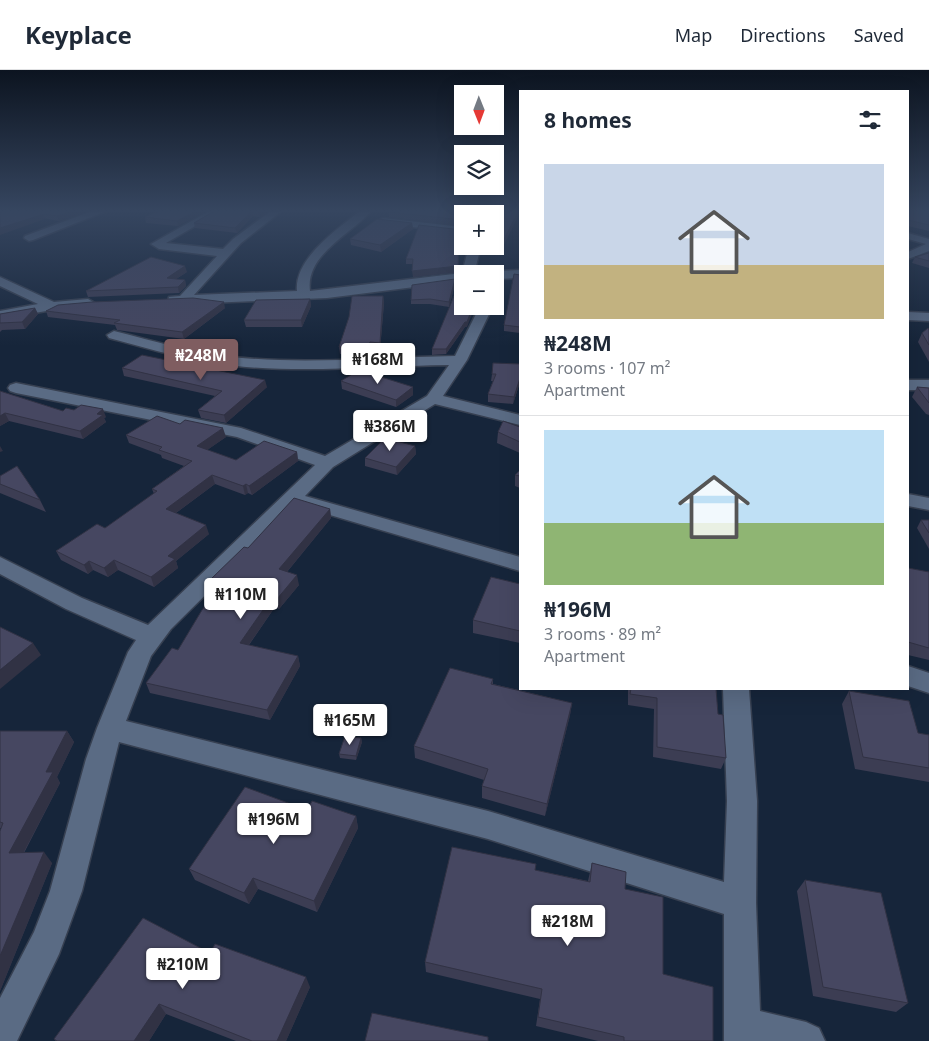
<!DOCTYPE html>
<html lang="en">
<head>
<meta charset="utf-8">
<style>
	:root { --surface:#fff; --page:#f2f2f3; --text:#1f2937; --muted:#747a83; --line:#e0e1e3; --accent:#7f5d60 }
	body { margin:0; font-family:"Noto Sans",sans-serif; background:var(--page); color:var(--text); height:100vh; display:flex; flex-direction:column; font-size:19px; white-space:nowrap }
	* { box-sizing:border-box; margin:0 }
	p { font-size:16px; color:var(--muted) }
	.icon { flex:none; width:28px; height:28px; fill:none; stroke:currentColor; stroke-width:2; stroke-linecap:round; stroke-linejoin:round }
	.map { position:relative; flex:1; overflow:hidden }
	.sheet { position:absolute; left:519px; top:20px; width:390px; height:600px; display:flex; flex-direction:column; background:var(--surface); border-radius:0px; box-shadow:0 5px 20px #0002 }
	.sheet>* { flex:none }
	.needle { width:32px; rotate:179deg }
	.buttons { position:absolute; left:454px; top:15px; display:grid; gap:10px }
	.buttons a { display:grid; place-items:center; width:50px; height:50px; border-radius:0px; background:var(--surface); box-shadow:0 5px 20px #0002; font-size:25px }
	.price { position:absolute; translate:-50% -42px; padding:0 11px; border-radius:5px; background:#fff; color:#222; font-size:16px; line-height:32px; filter:drop-shadow(0 1px 2px #0008) }
	.price::after { content:''; position:absolute; left:50%; top:30px; width:15px; height:11px; margin-left:-8px; background:inherit; clip-path:polygon(0 0,100% 0,50% 100%) }
	.price.active { background:var(--accent); color:#fff }
	ul { padding:0; list-style:none }
	li { display:grid; align-content:center; gap:10px; height:265px; padding:0 25px }
	li+li { border-top:1px solid var(--line) }
	li span { display:grid; place-items:center; height:155px; border-radius:0px; color:#555 }
	li>.icon { margin-inline-start:auto }
	span .icon { width:90px; height:90px; fill:#fffc; stroke-width:1 }
	li b { font-size:21px }
	h2 { display:flex; justify-content:space-between; align-items:center; height:60px; padding:0 25px; font-size:21px }
	header { display:flex; align-items:center; gap:30px; box-sizing:border-box; height:70px; padding:0 25px; background:var(--surface); border-bottom:1px solid var(--line) }
	header strong { font-size:24px }
	nav { display:flex; gap:28px; margin-inline-start:auto; font-size:18px }
	.map>svg:first-child { display:block }
</style>
</head>
<body>
<header>
<strong>Keyplace</strong>
<nav><a>Map</a><a>Directions</a><a>Saved</a></nav>
</header>
<div class="map">
<svg width="929" height="971" viewBox="0 0 929 971">
	<rect width="100%" height="100%" fill="#16253a"/>
	<g fill="none" stroke-linecap="round" stroke-linejoin="round">
		<g stroke="#374051" stroke-width="3">
			<g id="minor">
				<polygon points="95,140 109,140 33,170 29,171 24,168 25,166"/>
				<path d="M211,140h12l-57,33 57,6 10,-10 39,-29h11l-42,33 -47,52 103,-4c-3,-33 41,-62 64,-81h11c-20,24 -67,44 -62,81l152,-18 7,-27h12l-7,28h-12v7l-135,17 -144,6 -14,-1 -1,-3 1,-3 11,-1 37,-40 -58,-7 -8,-5z"/>
				<polygon points="383,148 462,157 462,163 379,153 378,151"/>
				<polygon points="908,163 929,169 929,181 908,189 908,182 926,174 908,169"/>
				<polygon points="520,200 520,208 495,209 495,204 490,204 495,201"/>
				<polygon points="0,207 54,232 88,229 95,233 88,237 52,240 0,249 0,241 38,234 0,216"/>
				<path d="M480,236h13l-26,54 -24,36 77,19v10l-85,-21 -102,63 -28,29 215,61v14l-224,-66 -125,124 -20,27 -25,65 362,90 236,71 3,-81 -4,-112h26l8,112 -1,102 4,108 46,11 13,6 6,13h-101v-127l-236,-75 -369,-97 -37,149 -23,63 -42,87h-17v-43l34,-66 16,-41 36,-132 11,-31 31,-76 8,-12 -70,-31 -66,-35v-17l82,41 66,27 167,-160 -78,-28 -221,-44 -6,-2 -2,-3 2,-3 6,-2 225,45 84,28 102,-60 22,-31c-71,1 -143,8 -213,1 -44,-4 -85,-17 -127,-28l-2,-3 7,-4c40,10 79,22 119,26 73,8 149,0 222,-1z"/>
				<polygon points="908,242 929,243 929,251 908,250"/>
				<rect x="908" y="310" width="21" height="10"/>
				<polygon points="908,424 929,428 929,440 908,436"/>
				<polygon points="908,596 929,603 929,623 908,616"/>
			</g>
		</g>
		<use href="#minor" fill="#5a6b84" fill-rule="evenodd"/>
	</g>
	<g fill="#3c3d53">
		<polygon points="0,140 91,140 59,151"/>
		<polygon points="153,140 208,140 178,156 146,153 145,147 154,143"/>
		<polygon points="216,140 268,140 260,147 253,146 237,163 195,158 194,153"/>
		<polygon points="520,140 520,142 502,178 483,177 482,176 495,176 495,144 462,144 462,156 389,147 389,142"/>
		<polygon points="929,140 929,161 908,156 908,141"/>
		<polygon points="412,153 413,159 381,182 351,175 350,169"/>
		<polygon points="462,160 459,176 458,202 413,207 413,194 406,194 406,189"/>
		<polygon points="929,183 929,198 912,193 915,187"/>
		<polygon points="187,202 176,209 185,210 186,216 179,223 88,227 86,221"/>
		<polygon points="520,205 520,263 504,261 504,255"/>
		<polygon points="455,214 449,237 430,234 411,234 411,230"/>
		<polygon points="383,226 384,233 380,280 370,279 369,285 340,284 339,277"/>
		<polygon points="462,226 467,257 465,257 446,284 432,285 432,279"/>
		<polygon points="310,229 311,236 302,257 246,257 244,250"/>
		<polygon points="35,238 38,244 25,259 2,260 0,262 0,244"/>
		<polygon points="225,238 184,269 117,260 115,255 48,247 46,241"/>
		<polygon points="929,260 929,292 918,272 922,263"/>
		<polygon points="520,294 520,316 519,315 513,334 488,332 488,324 493,311 491,311 492,304"/>
		<polygon points="122,298 267,317 226,353 201,348 198,340 215,326 124,306"/>
		<polygon points="341,311 413,325 396,337 342,319"/>
		<polygon points="917,317 929,318 929,345 926,344 912,327"/>
		<polygon points="0,321 63,341 106,347 104,348 106,352 83,369 9,351 0,356"/>
		<polygon points="180,354 226,367 207,380 236,390 297,382 298,391 252,425 248,423 245,425 215,414 176,443 209,464 176,491 178,498 154,517 118,500 108,507 93,500 88,504 61,490 56,481 105,458 154,424 152,419 184,396 162,388 161,385 129,373 126,365"/>
		<polygon points="520,357 520,383 497,373 498,362"/>
		<polygon points="415,376 416,384 397,405 365,396 365,388"/>
		<polygon points="520,400 520,418 515,416 515,405"/>
		<polygon points="0,406 40,430 46,442 0,423"/>
		<polygon points="330,439 331,448 287,502 299,515 279,539 275,537 249,575 298,586 300,596 270,650 150,623 146,613 178,580 218,519 215,518 212,508 248,478"/>
		<polygon points="921,450 929,450 929,479 917,458"/>
		<polygon points="908,498 929,502 929,590 908,585"/>
		<polygon points="520,514 520,573 473,563 473,550"/>
		<polygon points="493,609 493,614 572,633 570,645 545,746 482,728 482,716 484,710 415,688 414,676"/>
		<polygon points="628,619 716,619 718,644 726,688 721,699 653,687 654,639 628,635"/>
		<polygon points="849,621 918,663 929,665 929,712 855,699 842,634"/>
		<polygon points="0,661 67,661 74,672 57,707 60,713 24,783 52,793 0,921 1,758 0,758"/>
		<polygon points="361,668 362,672 356,690 340,688 339,684"/>
		<polygon points="307,740 356,746 358,758 317,842 258,819 249,834 195,810 189,799"/>
		<polygon points="592,793 625,819 663,904 713,971 598,971 536,956 540,929 426,902 425,892 535,800 588,811"/>
		<polygon points="805,810 908,933 896,942 813,926 797,821"/>
		<polygon points="210,883 310,917 286,971 236,971 166,944 149,971 56,971 54,969"/>
	</g>
	<g fill="#313244">
		<polygon points="75,140 91,140 59,151 57,146"/>
		<polygon points="197,140 208,140 178,156 177,151"/>
		<polygon points="260,140 268,140 260,147 259,141"/>
		<polygon points="519,140 520,140 520,142 502,178 502,173"/>
		<polygon points="252,141 253,146 237,163 235,158"/>
		<polygon points="44,144 45,149 0,165 0,158"/>
		<polygon points="412,153 413,159 381,182 380,175"/>
		<polygon points="459,170 462,170 462,176 459,176 458,202 413,207 412,201"/>
		<polygon points="185,196 187,202 168,214 167,208"/>
		<polygon points="455,209 455,214 449,237 449,232"/>
		<polygon points="185,210 186,216 179,223 178,217"/>
		<polygon points="383,226 384,233 380,280 380,273"/>
		<polygon points="310,229 311,236 302,257 301,250"/>
		<polygon points="224,232 225,238 184,269 182,262"/>
		<polygon points="473,236 475,236 467,257 465,257 446,284 446,279"/>
		<polygon points="35,238 38,244 25,259 22,252"/>
		<polygon points="370,272 370,279 369,285 368,277"/>
		<polygon points="519,308 519,315 513,334 514,327"/>
		<polygon points="265,310 267,317 226,353 224,345"/>
		<polygon points="413,317 413,325 396,337 396,330"/>
		<polygon points="103,339 106,347 104,348 106,352 83,369 80,361 97,344"/>
		<polygon points="5,343 9,351 0,356 0,346"/>
		<polygon points="223,358 226,367 200,385 197,376"/>
		<polygon points="0,376 3,381 0,382"/>
		<polygon points="415,376 416,384 397,405 396,397"/>
		<polygon points="297,382 298,391 252,425 249,416"/>
		<polygon points="212,405 215,414 169,448 166,439"/>
		<polygon points="246,414 248,423 245,425 243,416"/>
		<polygon points="330,439 331,448 281,509 279,499"/>
		<polygon points="206,455 209,464 176,491 178,498 154,517 151,507 168,486"/>
		<polygon points="114,490 118,500 108,507 104,498"/>
		<polygon points="89,491 93,500 88,504 84,495"/>
		<polygon points="297,505 299,515 279,539 277,529"/>
		<polygon points="272,527 275,537 243,583 240,573"/>
		<polygon points="33,573 41,585 0,619 0,600"/>
		<polygon points="298,586 300,596 270,650 267,640"/>
		<polygon points="572,633 570,645 545,746 547,734"/>
		<polygon points="67,661 74,672 57,707 60,713 18,793 9,783 46,702"/>
		<polygon points="361,668 362,672 356,690 356,686"/>
		<polygon points="356,746 358,758 317,842 314,831"/>
		<polygon points="44,782 52,793 0,921 0,886"/>
		<polygon points="253,808 258,819 249,834 244,823"/>
		<polygon points="306,907 310,917 286,971 277,971"/>
		<polygon points="159,934 166,944 149,971 134,971"/>
	</g>
	<g fill="#464761" stroke="#313244">
		<polygon points="0,140 75,140 57,146 44,144 0,158"/>
		<polygon points="158,140 197,140 177,151 145,147 160,140"/>
		<polygon points="216,140 260,140 259,141 252,141 235,158 194,153"/>
		<polygon points="391,140 519,140 502,173 495,172 495,144 462,144 462,150 389,142"/>
		<polygon points="910,140 929,140 929,155 908,150 908,141"/>
		<polygon points="377,149 412,153 380,175 350,169"/>
		<polygon points="419,155 462,160 462,159 462,170 459,170 458,196 412,201 413,189 406,189"/>
		<polygon points="929,183 929,191 915,187"/>
		<polygon points="151,187 185,196 167,208 185,210 178,217 86,221"/>
		<polygon points="514,204 520,205 520,257 504,255"/>
		<polygon points="455,209 449,232 430,229 411,230 412,215"/>
		<polygon points="352,226 383,226 380,273 370,272 368,277 339,277 349,247"/>
		<polygon points="454,226 462,226 462,236 473,236 467,252 465,252 446,279 432,279"/>
		<polygon points="193,228 224,232 182,262 114,253 120,250 46,241 58,235 92,232"/>
		<polygon points="310,229 301,250 244,250 256,230"/>
		<polygon points="35,238 22,252 0,253 0,244"/>
		<polygon points="928,258 929,260 929,275 922,263"/>
		<polygon points="142,285 265,310 224,345 198,340 222,321 122,298"/>
		<polygon points="493,293 520,294 520,308 514,327 488,324 496,304 492,304"/>
		<polygon points="359,300 413,317 396,330 341,311"/>
		<polygon points="917,317 929,318 929,333"/>
		<polygon points="0,321 63,341 66,338 74,340 81,335 103,339 97,344 103,345 80,361 5,343 0,346"/>
		<polygon points="157,346 180,354 185,350 223,358 197,376 236,390 264,371 297,382 249,416 246,414 243,416 212,405 166,439 206,455 168,486 175,489 151,507 114,490 104,498 89,491 84,495 56,481 97,454 105,458 157,421 152,419 192,391 159,380 162,377 126,365"/>
		<polygon points="503,351 520,357 520,372 498,362"/>
		<polygon points="385,368 415,376 396,397 365,388"/>
		<polygon points="17,396 40,430 0,414 0,406"/>
		<polygon points="520,400 520,406 515,405"/>
		<polygon points="294,428 330,439 279,499 297,505 277,529 272,527 240,573 298,586 267,640 146,613 172,578 178,580 202,540 224,512 212,508 244,477 248,478"/>
		<polygon points="921,450 929,450 929,463"/>
		<polygon points="908,498 929,502 929,578 908,572"/>
		<polygon points="491,507 520,514 520,561 473,550"/>
		<polygon points="0,557 33,573 0,600"/>
		<polygon points="450,598 493,609 491,614 572,633 547,734 482,716 488,699 414,676"/>
		<polygon points="631,619 716,619 718,644 723,645 726,688 657,677 657,628 630,624"/>
		<polygon points="849,621 909,631 918,663 929,665 929,698 863,687"/>
		<polygon points="0,661 67,661 46,702 53,702 9,783 44,782 0,886 0,761 3,753 0,752"/>
		<polygon points="345,666 361,668 356,686 339,684"/>
		<polygon points="245,717 307,740 312,731 356,746 314,831 253,808 244,823 189,799"/>
		<polygon points="452,777 536,794 535,800 590,812 592,793 626,802 625,819 663,827 663,904 713,917 713,971 624,971 624,967 538,947 542,919 425,892"/>
		<polygon points="805,810 881,823 908,933 823,917"/>
		<polygon points="143,848 210,883 215,874 306,907 277,971 252,971 159,934 134,971 57,971 54,969"/>
		<polygon points="372,943 488,967 488,971 365,971"/>
	</g>
	<linearGradient id="sky" x2="0" y2="1"><stop stop-color="#0c1420"/><stop offset="0.51" stop-color="#364660"/><stop offset="1" stop-color="#364660" stop-opacity="0"/></linearGradient>
	<rect width="929" height="276" fill="url(#sky)"/>
</svg>
<div class="buttons">
<a><svg class="needle" viewBox="-14 -14 28 28"><path d="M0-13l5 13h-10z" fill="#e53935"/><path d="M0 13l5-13h-10z" fill="#747a83"/></svg></a>
<a><svg class="icon" aria-label="layers" viewBox="0 0 24 24"><path d="M12 4l9 5-9 5-9-5zM3 14l9 5 9-5"/></svg></a>
<a>+</a>
<a>−</a>
</div>
<b class="price active" style="left:201px;top:311px">₦248M</b>
<b class="price" style="left:378px;top:315px">₦168M</b>
<b class="price" style="left:390px;top:382px">₦386M</b>
<b class="price" style="left:241px;top:550px">₦110M</b>
<b class="price" style="left:350px;top:676px">₦165M</b>
<b class="price" style="left:274px;top:775px">₦196M</b>
<b class="price" style="left:568px;top:877px">₦218M</b>
<b class="price" style="left:183px;top:920px">₦210M</b>
<section class="sheet">
<h2>8 homes<svg class="icon" aria-label="filters" viewBox="0 0 24 24"><path d="M4 7h16M4 17h16"/><circle cx="9" cy="7" r="2"/><circle cx="15" cy="17" r="2"/></svg></h2>
<ul>
<li><span style="background:linear-gradient(#c9d6e8 65%,#c2b280 0)"><svg class="icon" aria-label="home" viewBox="0 0 24 24"><path d="M3 11l9-7 9 7M6 9v11h12V9"/></svg></span><div><b>₦248M</b><p>3 rooms · 107 m²</p><p>Apartment</p></div></li>
<li><span style="background:linear-gradient(#bfe0f5 60%,#8fb573 0)"><svg class="icon" aria-label="home" viewBox="0 0 24 24"><path d="M3 11l9-7 9 7M6 9v11h12V9"/></svg></span><div><b>₦196M</b><p>3 rooms · 89 m²</p><p>Apartment</p></div></li>
</ul>
</section>
</div>
</body>
</html>
